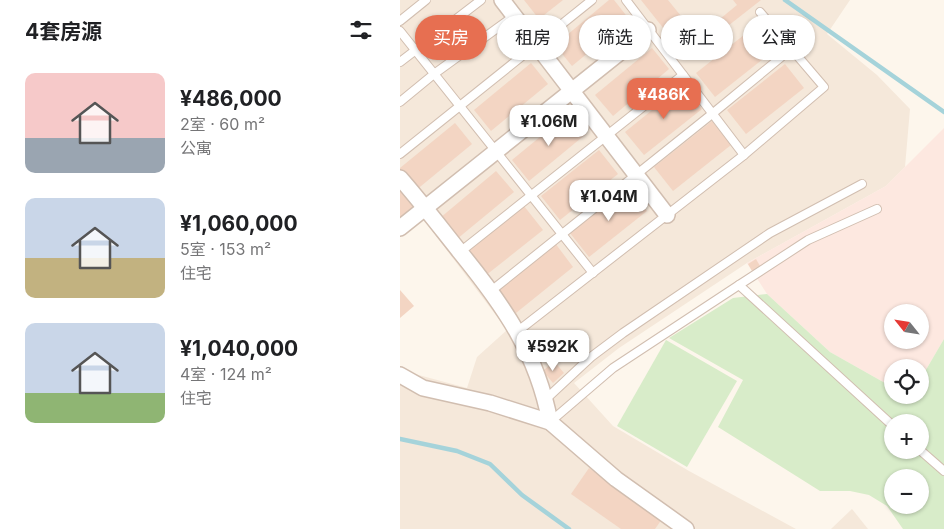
<!DOCTYPE html>
<html lang="zh">
<head>
<meta charset="utf-8">
<style>
	:root { --surface:#fff; --page:#f2f2f2; --text:#202124; --muted:#757577; --accent:#e76f51 }
	body { margin:0; font-family:Inter,"Noto Sans SC",sans-serif; background:var(--page); color:var(--text); height:100vh; display:flex; flex-direction:column; font-size:19px; white-space:nowrap }
	* { box-sizing:border-box; margin:0 }
	p { font-size:16px; color:var(--muted) }
	.icon { flex:none; width:28px; height:28px; fill:none; stroke:currentColor; stroke-width:2; stroke-linecap:round; stroke-linejoin:round }
	.map { position:relative; flex:1; overflow:hidden }
	.side { display:flex; flex-direction:column; background:var(--surface); width:400px }
	.side>* { flex:none }
	.top-card { position:absolute; left:15px; top:15px; width:454px; height:45px; display:flex; gap:10px }
	.needle { width:32px; rotate:300deg }
	.buttons { position:absolute; left:484px; top:304px; display:grid; gap:10px }
	.buttons a { display:grid; place-items:center; width:45px; height:45px; border-radius:50%; background:var(--surface); box-shadow:0 1px 4px #0004; font-size:25px }
	.price { position:absolute; translate:-50% -42px; padding:0 11px; border-radius:10px; background:#fff; color:#222; font-size:16px; line-height:32px; filter:drop-shadow(0 1px 2px #0008) }
	.price::after { content:''; position:absolute; left:50%; top:30px; width:15px; height:11px; margin-left:-8px; background:inherit; clip-path:polygon(0 0,100% 0,50% 100%) }
	.price.on { background:var(--accent); color:#fff }
	ul { padding:0; list-style:none }
	li { display:flex; align-items:center; gap:15px; height:125px; padding:0 25px }
	li span { display:grid; place-items:center; flex:none; width:140px; height:100px; border-radius:10px; color:#555 }
	li>.icon { margin-inline-start:auto }
	span .icon { width:60px; height:60px; fill:#fffc; stroke-width:1 }
	li b { font-size:21px }
	h2 { display:flex; justify-content:space-between; align-items:center; height:60px; padding:0 25px; font-size:21px }
	.pill { padding:0 18px; border-radius:22px; background:var(--surface); box-shadow:0 1px 4px #0004; font-size:18px; line-height:45px }
	.pill.on { background:var(--accent); color:#fff }
	main { display:flex; flex:1; min-height:0 }
	.map>svg:first-child { display:block }
</style>
</head>
<body>
<main>
<section class="side">
<h2>4套房源<svg class="icon" aria-label="filters" viewBox="0 0 24 24"><path d="M4 7h16M4 17h16"/><circle cx="9" cy="7" r="2"/><circle cx="15" cy="17" r="2"/></svg></h2>
<ul>
<li><span style="background:linear-gradient(#f6c9c9 65%,#9aa5b1 0)"><svg class="icon" aria-label="home" viewBox="0 0 24 24"><path d="M3 11l9-7 9 7M6 9v11h12V9"/></svg></span><div><b>¥486,000</b><p>2室 · 60 m²</p><p>公寓</p></div></li>
<li><span style="background:linear-gradient(#c9d6e8 60%,#c2b280 0)"><svg class="icon" aria-label="home" viewBox="0 0 24 24"><path d="M3 11l9-7 9 7M6 9v11h12V9"/></svg></span><div><b>¥1,060,000</b><p>5室 · 153 m²</p><p>住宅</p></div></li>
<li><span style="background:linear-gradient(#c9d6e8 70%,#8fb573 0)"><svg class="icon" aria-label="home" viewBox="0 0 24 24"><path d="M3 11l9-7 9 7M6 9v11h12V9"/></svg></span><div><b>¥1,040,000</b><p>4室 · 124 m²</p><p>住宅</p></div></li>
</ul>
</section>
<div class="map">
<svg width="544" height="529" viewBox="0 0 544 529">
	<rect width="100%" height="100%" fill="#fdf6ec"/>
	<g fill="#f5e8da">
		<polygon points="0,0 450,0 427,34 477,75 510,109 505,167 486,186 347,263 219,348 174,383 213,426 289,471 396,529 0,529 0,370 67,388 77,357 107,330 0,188"/>
		<polygon points="452,509 468,529 431,529"/>
	</g>
	<path fill="#fde8e0" fill-rule="evenodd" d="M544,128v211l-24,41v-12h-28v19l-62,-35 -63,-58 -20,-31 139,-77zM492,312h28v28h-28z"/>
	<g fill="#d8ecc9" fill-rule="evenodd">
		<path d="M367,294l63,58 62,35v8h14l4,2 1,-2h9v-15l24,-41v190h-41l-16,-23 -18,-11 -19,-4h-30l-102,-64 25,-47 -74,-42 64,-40zM492,422h28v28h-28zM492,478h28v27h-28z"/>
		<polygon points="266,340 337,381 287,467 217,426"/>
	</g>
	<g fill="none" stroke-linecap="round" stroke-linejoin="round">
		<g stroke="#a5d3da" stroke-width="4.5">
			<polyline points="385,0 544,112"/>
			<polyline points="0,439 57,451 90,464 122,495 169,529"/>
		</g>
	</g>
	<g fill="#f3d5c3">
		<polygon points="124,0 163,0 139,19"/>
		<polygon points="209,0 214,0 229,19 172,66 155,45"/>
		<polygon points="241,0 268,0 298,37 337,5 333,0 361,0 287,58"/>
		<polygon points="354,27 373,51 315,97 296,73"/>
		<polygon points="252,48 269,69 213,116 195,95"/>
		<polygon points="131,63 148,84 91,131 74,110"/>
		<polygon points="385,64 404,88 346,134 327,110"/>
		<polygon points="283,85 302,109 244,155 225,132"/>
		<polygon points="169,113 186,134 129,181 112,160"/>
		<polygon points="312,121 331,145 273,191 254,167"/>
		<polygon points="55,123 72,144 15,191 0,172 0,168"/>
		<polygon points="199,150 218,174 160,220 141,196"/>
		<polygon points="96,171 114,192 57,239 40,218"/>
		<polygon points="0,185 17,204 0,218"/>
		<polygon points="228,187 247,211 189,257 170,233"/>
		<polygon points="124,206 143,230 85,276 67,252"/>
		<polygon points="155,243 173,267 116,313 97,289"/>
		<polygon points="356,259 360,266 352,271 348,264"/>
		<polygon points="0,290 14,306 0,318"/>
		<polygon points="154,361 164,373 153,383 143,371"/>
		<polygon points="189,468 262,519 255,529 221,529 171,494"/>
	</g>
	<g fill="none" stroke-linecap="round" stroke-linejoin="round">
		<g stroke="#d1beb0" stroke-width="10">
			<g id="service">
				<polyline points="226,0 344,155"/>
				<polyline points="0,21 26,0"/>
				<polyline points="0,31 193,273"/>
				<polyline points="0,62 81,0"/>
				<polyline points="0,102 34,74 114,16"/>
				<polyline points="0,154 192,0"/>
				<polyline points="60,252 283,75"/>
				<polyline points="339,285 492,425"/>
				<polyline points="91,291 312,114 391,49"/>
				<polyline points="118,331 344,155 424,87 360,12"/>
				<polyline points="146,399 191,357 223,333 370,233 462,184"/>
				<polyline points="150,422 213,368 339,285 408,240 477,209"/>
				<polyline points="520,450 544,471"/>
			</g>
		</g>
		<g stroke="#d1beb0" stroke-width="18">
			<g id="minor">
				<polyline points="102,0 267,215"/>
				<path d="M0,178c21,24 40,49 60,74 44,54 77,101 90,170"/>
				<polyline points="0,228 248,30"/>
				<polyline points="0,375 23,388 90,403 150,422 216,479 286,529"/>
			</g>
		</g>
		<use href="#service" stroke="#fff" stroke-width="8"/>
		<use href="#minor" stroke="#fff" stroke-width="15"/>
	</g>
</svg>
<div class="buttons">
<a><svg class="needle" viewBox="-14 -14 28 28"><path d="M0-13l5 13h-10z" fill="#e53935"/><path d="M0 13l5-13h-10z" fill="#757577"/></svg></a>
<a><svg class="icon" aria-label="locate" viewBox="0 0 24 24"><circle cx="12" cy="12" r="6"/><path d="M12 2v4M12 18v4M2 12h4M18 12h4"/></svg></a>
<a>+</a>
<a>−</a>
</div>
<b class="price on" style="left:264px;top:120px">¥486K</b>
<b class="price" style="left:149px;top:147px">¥1.06M</b>
<b class="price" style="left:209px;top:222px">¥1.04M</b>
<b class="price" style="left:153px;top:372px">¥592K</b>
<div class="top-card">
<a class="pill on">买房</a>
<a class="pill">租房</a>
<a class="pill">筛选</a>
<a class="pill">新上</a>
<a class="pill">公寓</a>
</div>
</div>
</main>
</body>
</html>
